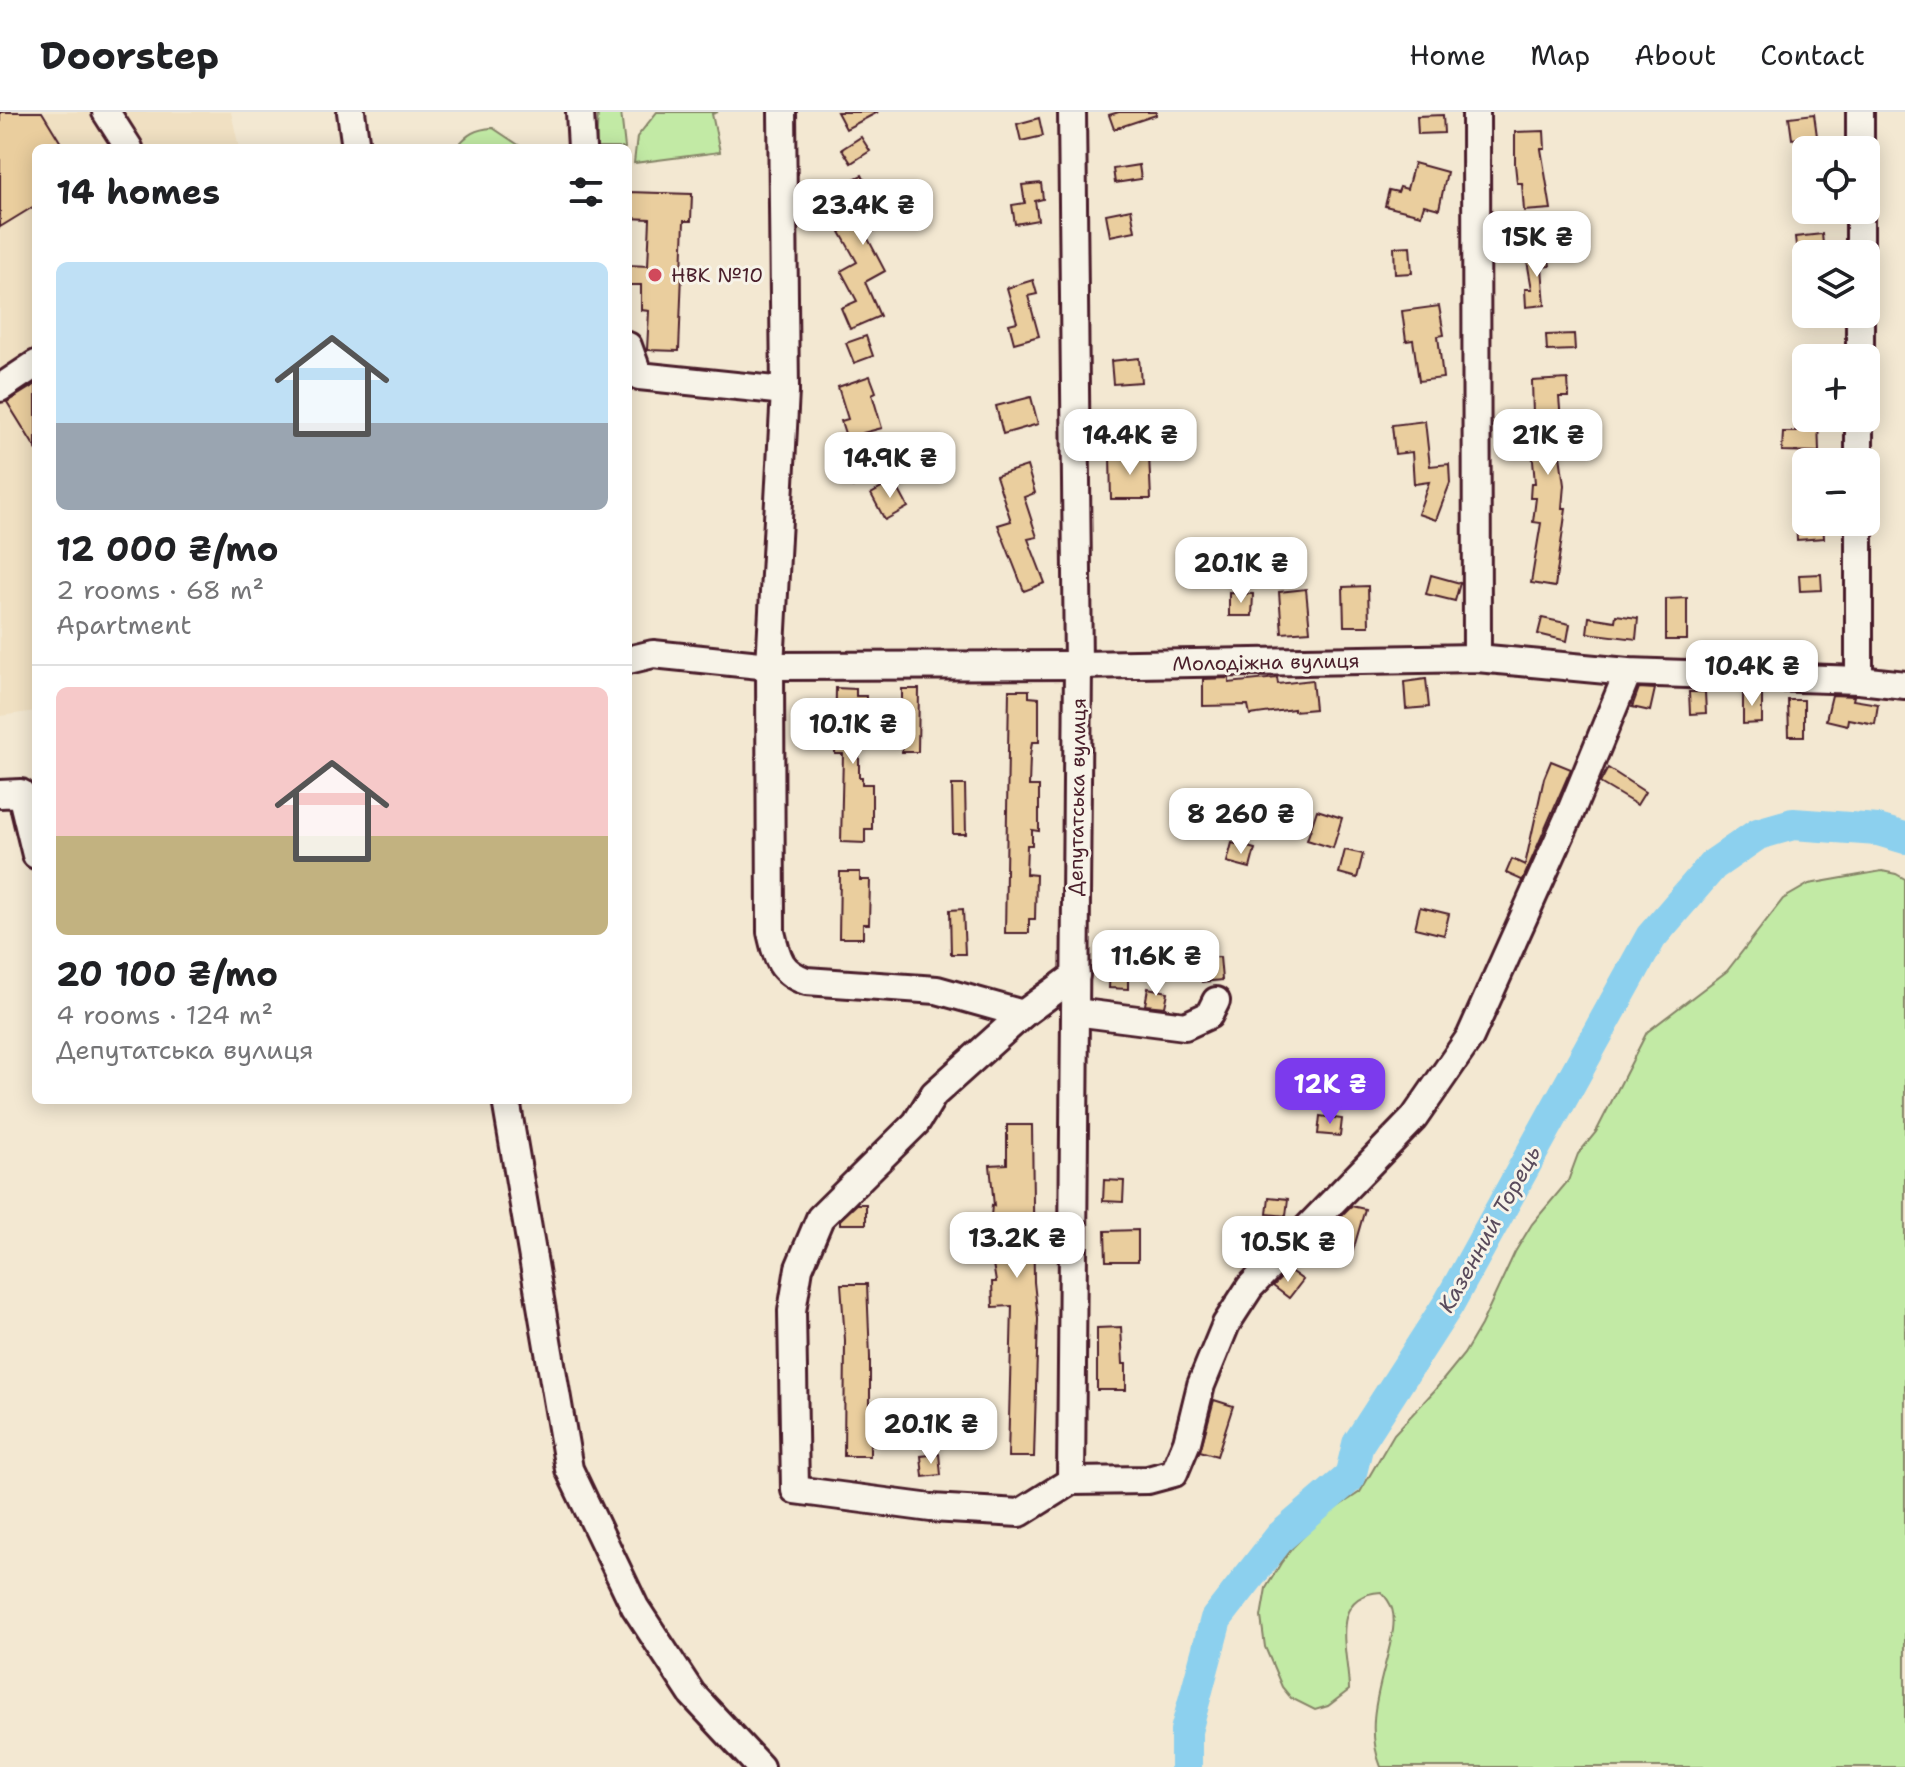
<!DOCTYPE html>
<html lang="en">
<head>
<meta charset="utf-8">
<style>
	:root { --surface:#fff; --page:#f6f6f6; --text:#202124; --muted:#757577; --line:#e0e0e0; --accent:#7c3aed }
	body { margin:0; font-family:"Shantell Sans",sans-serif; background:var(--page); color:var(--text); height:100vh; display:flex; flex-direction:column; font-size:30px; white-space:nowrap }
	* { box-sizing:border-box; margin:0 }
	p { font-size:26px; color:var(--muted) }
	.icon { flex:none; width:44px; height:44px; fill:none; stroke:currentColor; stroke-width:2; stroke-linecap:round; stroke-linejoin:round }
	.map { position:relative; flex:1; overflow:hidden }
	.side { position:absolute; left:32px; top:32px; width:600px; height:960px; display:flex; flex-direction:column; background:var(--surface); border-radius:12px; box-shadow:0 4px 20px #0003 }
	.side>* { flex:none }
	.controls { position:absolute; left:1792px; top:24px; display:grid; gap:16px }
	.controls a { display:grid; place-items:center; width:88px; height:88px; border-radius:12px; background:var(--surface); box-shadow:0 4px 20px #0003; font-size:40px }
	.price { position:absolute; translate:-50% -68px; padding:0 18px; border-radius:16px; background:#fff; color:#222; font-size:26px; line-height:52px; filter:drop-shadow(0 2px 4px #0008) }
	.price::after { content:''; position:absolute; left:50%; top:48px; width:24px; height:18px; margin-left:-12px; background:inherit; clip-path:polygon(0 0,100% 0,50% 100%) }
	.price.active { background:var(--accent); color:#fff }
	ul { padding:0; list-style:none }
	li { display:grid; align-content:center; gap:16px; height:424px; padding:0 24px }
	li+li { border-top:2px solid var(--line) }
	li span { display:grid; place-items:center; height:248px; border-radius:12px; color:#555 }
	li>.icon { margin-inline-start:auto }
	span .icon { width:144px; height:144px; fill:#fffc; stroke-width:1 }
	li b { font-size:34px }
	h2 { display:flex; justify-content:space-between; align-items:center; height:96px; padding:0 24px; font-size:34px }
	header { display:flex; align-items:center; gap:48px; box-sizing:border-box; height:112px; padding:0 40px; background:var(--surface); border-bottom:2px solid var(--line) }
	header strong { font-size:38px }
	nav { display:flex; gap:44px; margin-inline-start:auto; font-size:28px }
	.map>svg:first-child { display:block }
</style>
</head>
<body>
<header>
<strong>Doorstep</strong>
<nav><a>Home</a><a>Map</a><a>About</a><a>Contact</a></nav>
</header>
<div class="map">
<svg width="1905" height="1655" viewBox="0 0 1905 1655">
	<rect width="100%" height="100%" fill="#f3e8d2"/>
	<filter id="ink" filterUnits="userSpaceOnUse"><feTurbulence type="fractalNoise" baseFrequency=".0125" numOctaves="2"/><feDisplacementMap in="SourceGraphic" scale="16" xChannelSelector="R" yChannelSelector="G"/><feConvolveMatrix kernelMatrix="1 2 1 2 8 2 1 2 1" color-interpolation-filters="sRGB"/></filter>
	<g filter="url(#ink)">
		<polygon fill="#f0e0c2" points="0,0 231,0 239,36 36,36 36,599 0,604"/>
		<g fill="#c2eaa5" stroke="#868468" stroke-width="2">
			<polygon points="598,0 621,0 625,36 596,36"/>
			<polygon points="657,0 718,0 712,2 720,40 634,51 637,25"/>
			<path d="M493,16l30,20h-67c11,-14 19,-19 37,-20z"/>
			<path d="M1882,759l14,3 9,5v888h-524c-19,-47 4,-90 12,-137 2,-16 0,-26 -12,-38 -55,3 -32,63 -32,98l-21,16 -13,4 -24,-12 -9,-11 -17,-40 -4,-30 5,-29 15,-25 12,-16 31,-31 36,-24 34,-58 40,-43 30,-37 17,-29 34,-73 17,-28 36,-43 10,-27 18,-22 51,-100 80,-61 56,-72 26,-15z"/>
		</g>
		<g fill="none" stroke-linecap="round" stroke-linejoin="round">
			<polyline stroke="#8cd0ee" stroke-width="32" points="1186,1655 1186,1619 1216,1507 1280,1425 1350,1365 1358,1332 1449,1191 1651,825 1713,753 1758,722 1793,712 1878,718 1905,726"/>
		</g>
		<g fill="#eace9e" stroke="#4a1f2b" stroke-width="2">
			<polygon points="0,0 42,0 64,36 36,36 36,93 0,115"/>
			<polygon points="837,0 878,0 846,17"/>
			<polygon points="1119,0 1156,0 1156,3 1114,17 1109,3"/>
			<polygon points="1814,2 1817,24 1792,27 1789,5"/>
			<polygon points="1443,3 1444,21 1418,22 1417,4"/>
			<polygon points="1039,6 1043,24 1021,29 1017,12"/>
			<polygon points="1544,19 1545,37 1541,37 1551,97 1524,99 1522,71 1517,71 1515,52 1515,20"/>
			<polygon points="861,25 870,39 851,51 842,37"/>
			<polygon points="1414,51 1447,60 1439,97 1424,93 1421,103 1385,94 1389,78 1398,80 1400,75 1407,77"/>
			<polygon points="1139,53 1141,67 1115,71 1113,57"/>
			<polygon points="862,63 879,98 895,89 903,103 866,123 885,159 865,170 880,204 850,217 841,196 857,189 841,159 857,150 840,120 855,112 837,75"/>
			<polygon points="1041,71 1043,87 1035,89 1038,108 1015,112 1012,93 1025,91 1022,73"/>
			<polygon points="628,80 692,82 691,109 684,109 679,239 647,238 649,199 641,198 641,173 628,173 628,153 648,154 650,107 628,106"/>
			<polygon points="1131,97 1135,119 1110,124 1106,102"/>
			<polygon points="1822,122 1824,142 1797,142 1795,125"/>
			<polygon points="1410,134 1412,161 1395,162 1394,135"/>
			<polygon points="1548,139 1550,154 1542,155 1545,193 1526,195 1525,177 1532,177 1526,143"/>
			<polygon points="1033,168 1037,182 1028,184 1039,224 1014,231 1009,212 1017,210 1007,176"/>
			<polygon points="1439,194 1444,223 1438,224 1443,266 1419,269 1413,228 1406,229 1402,199"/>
			<polygon points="1574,222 1575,238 1547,239 1546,223"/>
			<polygon points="866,224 873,244 854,251 846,231"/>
			<polygon points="1139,246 1141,270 1113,272 1111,249"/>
			<polygon points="870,264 876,280 872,282 882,316 863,321 876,367 851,375 845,352 854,350 841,309 848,307 838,275"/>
			<polygon points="1568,267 1569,285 1559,285 1562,320 1557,321 1564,373 1562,396 1566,396 1555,475 1531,471 1541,411 1533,410 1536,386 1530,386 1531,371 1535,371 1529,303 1533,303 1532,269"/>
			<polygon points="36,272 36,337 7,290"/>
			<polygon points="1031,285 1038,312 1003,322 996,294"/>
			<polygon points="1796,306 1818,306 1819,340 1782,339 1783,320 1796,320"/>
			<polygon points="1425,309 1430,354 1449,352 1450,371 1436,408 1418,402 1429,370 1414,372 1412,340 1395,342 1392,313"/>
			<polygon points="1149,343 1151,387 1111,387 1110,344"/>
			<polygon points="1027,354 1035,381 1024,385 1037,425 1028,427 1045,471 1024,479 998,413 1011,409 996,364"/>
			<polygon points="894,369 908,395 885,408 871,382"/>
			<polygon points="1796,410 1823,410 1824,426 1797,428"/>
			<polygon points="1821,462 1822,478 1800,479 1799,463"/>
			<polygon points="1431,463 1460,471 1455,489 1426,482"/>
			<polygon points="1368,474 1369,514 1344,514 1343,475"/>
			<polygon points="1306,477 1310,519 1282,521 1279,480"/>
			<polygon points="1229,481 1253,482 1252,504 1229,504"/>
			<polygon points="1687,486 1687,528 1666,528 1666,487"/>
			<polygon points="1616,503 1638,506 1636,527 1587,521 1589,505 1615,509"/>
			<polygon points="1542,506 1570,512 1567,529 1538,522"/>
			<polygon points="1229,566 1229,571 1277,566 1278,572 1312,568 1315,597 1294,599 1294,597 1250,603 1248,593 1203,594 1203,567"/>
			<polygon points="1426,567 1429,595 1406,597 1404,570"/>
			<polygon points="836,576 856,577 856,584 866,584 865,628 859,628 859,665 862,665 862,672 872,672 872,717 865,717 865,731 841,730 843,642 835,642"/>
			<polygon points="1639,576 1655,577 1650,599 1632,595"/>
			<polygon points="902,577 919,577 918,640 902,640"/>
			<polygon points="1009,578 1029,578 1029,585 1039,586 1039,630 1032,630 1030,644 1029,674 1039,674 1039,719 1032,718 1032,733 1027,733 1026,762 1036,763 1035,807 1029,807 1029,821 1005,821"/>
			<polygon points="1689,580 1705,580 1706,601 1690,602"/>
			<polygon points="1743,581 1762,581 1762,611 1743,612"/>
			<polygon points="1832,583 1854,584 1853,588 1878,592 1875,612 1848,607 1847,613 1826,608"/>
			<polygon points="1788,588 1804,588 1804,624 1789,624"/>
			<polygon points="1551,649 1571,657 1521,772 1522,768 1506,761 1512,747 1525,753 1544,666"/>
			<polygon points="1608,656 1645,680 1637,693 1600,671"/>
			<polygon points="952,673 965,673 966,722 953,722"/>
			<polygon points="1317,698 1342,706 1333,736 1307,728"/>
			<polygon points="1232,731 1255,737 1250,756 1227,750"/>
			<polygon points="1345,738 1363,742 1357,766 1339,761"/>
			<polygon points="840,760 860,760 860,768 870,768 869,812 863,812 863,826 839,826"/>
			<polygon points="1420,795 1449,802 1444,823 1415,816"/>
			<polygon points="963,797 965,842 951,842 950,798"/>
			<polygon points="1184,826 1185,848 1220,845 1222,868 1202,870 1201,861 1148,864 1147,852 1167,850 1166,827"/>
			<polygon points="1110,856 1128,856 1128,877 1109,876"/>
			<polygon points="1148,876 1168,880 1165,895 1145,893"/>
			<polygon points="1329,952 1347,955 1346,960 1371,965 1367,982 1324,977"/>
			<polygon points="1320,1004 1342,1007 1340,1024 1318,1022"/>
			<polygon points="1007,1013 1032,1013 1034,1170 1038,1207 1034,1345 1008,1345 1012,1194 993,1195 992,1170 996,1170 989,1128 992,1093 994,1094 990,1053 1007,1052"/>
			<polygon points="1104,1068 1124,1069 1123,1090 1103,1089"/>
			<polygon points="1269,1085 1288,1087 1286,1104 1267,1102"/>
			<polygon points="857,1092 866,1092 866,1112 840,1112 840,1108"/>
			<polygon points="1351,1094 1365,1097 1352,1142 1327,1135 1334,1111"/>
			<polygon points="1138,1118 1138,1149 1106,1149 1105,1119"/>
			<polygon points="1289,1158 1303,1168 1289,1186 1273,1174"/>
			<polygon points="841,1172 867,1172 870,1245 870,1344 844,1344 845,1228"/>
			<polygon points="1121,1215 1123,1252 1126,1252 1126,1278 1097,1278 1097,1216"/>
			<polygon points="1214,1288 1233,1294 1217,1344 1200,1339"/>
			<polygon points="939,1342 941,1363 923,1365 921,1344"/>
		</g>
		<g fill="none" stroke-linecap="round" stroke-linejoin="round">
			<g stroke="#4a1f2b" stroke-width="32">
				<g id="minor">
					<polyline points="106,0 129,36"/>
					<polyline points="351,0 356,36"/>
					<polyline points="580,0 582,36"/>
					<path d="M782,0l3,279 -15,275 1,266c6,26 9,40 35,49l131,9 86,24 53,-39"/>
					<polyline points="1476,0 1477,546"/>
					<polyline points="1860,38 1860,0"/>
					<polyline points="1860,142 1860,98"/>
					<polyline points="628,234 639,264 785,279"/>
					<polyline points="1860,246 1860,202"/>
					<polyline points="0,276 36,252"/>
					<polyline points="1859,350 1859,306"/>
					<polyline points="628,548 653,542 770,554 1078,553 1477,546 1628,560 1859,568 1905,573"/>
					<polyline points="1859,568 1859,410"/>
					<polyline points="0,682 21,681 36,743"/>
					<polyline points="1075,900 1185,914 1209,903 1216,889"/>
					<polyline points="1023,902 934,982 916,1011 820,1106 799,1156 792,1199 795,1378 931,1396 1020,1401 1071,1369 1148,1368 1174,1361 1187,1330 1201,1273 1226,1212 1250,1175 1414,1006 1470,925 1569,704 1628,560"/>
					<polyline points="506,988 569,1357 635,1495 692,1582 760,1655"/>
					<polyline points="1071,1369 1078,553 1072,0"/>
				</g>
			</g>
			<use href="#minor" stroke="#f7f3e8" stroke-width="26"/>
		</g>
	</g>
	<circle fill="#d1495b" stroke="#f7f3e8" stroke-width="3" cx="655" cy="163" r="8"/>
	<g text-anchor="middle" stroke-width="6" stroke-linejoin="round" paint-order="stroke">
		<g font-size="20" fill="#4a1f2b" stroke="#f7f3e8" text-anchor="start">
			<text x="671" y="170">НВК №10</text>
		</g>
		<g font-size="20" fill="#4a1f2b" stroke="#f7f3e8">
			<text transform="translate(1266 550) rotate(-1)" y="7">Молодіжна вулиця</text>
			<text transform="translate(1077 685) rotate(-89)" y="7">Депутатська вулиця</text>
		</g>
		<g font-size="22" font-style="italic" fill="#5a4b5c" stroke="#f7f3e8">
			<text transform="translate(1489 1117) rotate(-61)" y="8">Казенний Торець</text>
		</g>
	</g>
</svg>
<div class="controls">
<a><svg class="icon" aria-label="locate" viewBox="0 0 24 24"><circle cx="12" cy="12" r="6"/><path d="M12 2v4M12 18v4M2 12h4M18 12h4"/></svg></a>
<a><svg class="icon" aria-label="layers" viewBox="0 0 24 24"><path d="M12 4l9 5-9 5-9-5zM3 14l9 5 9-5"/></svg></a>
<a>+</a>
<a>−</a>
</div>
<b class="price" style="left:863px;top:135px">23.4K ₴</b>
<b class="price" style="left:1537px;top:167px">15K ₴</b>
<b class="price" style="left:1130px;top:365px">14.4K ₴</b>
<b class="price" style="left:1548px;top:365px">21K ₴</b>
<b class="price" style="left:890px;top:388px">14.9K ₴</b>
<b class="price" style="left:1241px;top:493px">20.1K ₴</b>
<b class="price" style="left:1752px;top:596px">10.4K ₴</b>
<b class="price" style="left:853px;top:654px">10.1K ₴</b>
<b class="price" style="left:1241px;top:744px">8 260 ₴</b>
<b class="price" style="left:1156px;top:886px">11.6K ₴</b>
<b class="price active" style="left:1330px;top:1014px">12K ₴</b>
<b class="price" style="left:1017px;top:1168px">13.2K ₴</b>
<b class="price" style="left:1288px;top:1172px">10.5K ₴</b>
<b class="price" style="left:931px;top:1354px">20.1K ₴</b>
<section class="side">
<h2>14 homes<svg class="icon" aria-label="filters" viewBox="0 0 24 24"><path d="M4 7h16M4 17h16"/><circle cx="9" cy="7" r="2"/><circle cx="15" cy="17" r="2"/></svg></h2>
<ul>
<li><span style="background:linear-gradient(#bfe0f5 65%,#9aa5b1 0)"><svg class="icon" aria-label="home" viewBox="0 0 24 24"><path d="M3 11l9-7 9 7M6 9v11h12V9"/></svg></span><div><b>12 000 ₴/mo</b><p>2 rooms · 68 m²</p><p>Apartment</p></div></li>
<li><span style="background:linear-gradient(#f6c9c9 60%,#c2b280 0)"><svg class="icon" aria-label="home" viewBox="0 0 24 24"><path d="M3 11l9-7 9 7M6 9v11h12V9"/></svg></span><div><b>20 100 ₴/mo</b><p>4 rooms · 124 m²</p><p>Депутатська вулиця</p></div></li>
</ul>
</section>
</div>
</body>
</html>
